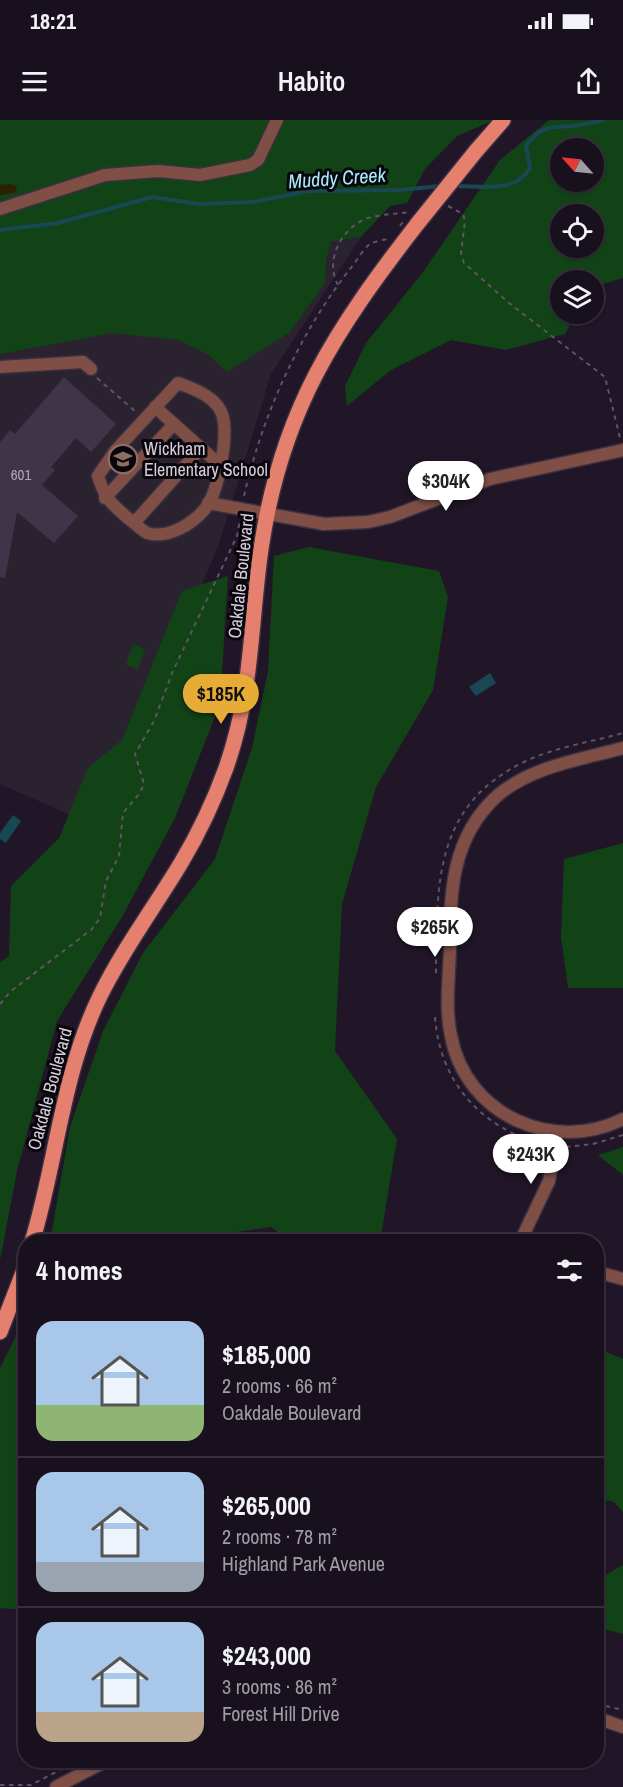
<!DOCTYPE html>
<html lang="en">
<head>
<meta charset="utf-8">
<style>
	:root { --surface:#19101e; --page:#221927; --text:#f1f3f6; --muted:#9f9da4; --line:#37303c; --accent:#e6ac36 }
	body { margin:0; font-family:"Archivo Narrow",sans-serif; background:var(--page); color:var(--text); height:100vh; display:flex; flex-direction:column; font-size:22px; white-space:nowrap }
	* { box-sizing:border-box; margin:0 }
	p { font-size:20px; color:var(--muted) }
	.icon { flex:none; width:33px; height:33px; fill:none; stroke:currentColor; stroke-width:2; stroke-linecap:round; stroke-linejoin:round }
	.map { position:relative; flex:1; overflow:hidden }
	.drawer { position:absolute; left:18px; top:1114px; width:586px; height:534px; display:flex; flex-direction:column; background:var(--surface); border-radius:24px; box-shadow:0 2px 4px #0004,0 0 0 2px var(--line) }
	.drawer>* { flex:none }
	.needle { width:39px; rotate:297deg }
	.tools { position:absolute; left:550px; top:18px; display:grid; gap:12px }
	.tools a { display:grid; place-items:center; width:54px; height:54px; border-radius:50%; background:var(--surface); box-shadow:0 2px 4px #0004,0 0 0 2px var(--line); font-size:30px }
	.price { position:absolute; translate:-50% -51px; padding:0 14px; border-radius:21px; background:#fff; color:#222; font-size:20px; line-height:39px; filter:drop-shadow(0 2px 3px #0008) }
	.price::after { content:''; position:absolute; left:50%; top:36px; width:18px; height:14px; margin-left:-9px; background:inherit; clip-path:polygon(0 0,100% 0,50% 100%) }
	.price.selected { background:var(--accent); color:#111 }
	ul { padding:0; list-style:none }
	li { display:flex; align-items:center; gap:18px; height:150px; padding:0 18px }
	li+li { border-top:2px solid var(--line) }
	li span { display:grid; place-items:center; flex:none; width:168px; height:120px; border-radius:18px; color:#555 }
	li>.icon { margin-inline-start:auto }
	span .icon { width:72px; height:72px; fill:#fffc; stroke-width:1 }
	li b { font-size:26px }
	h2 { display:flex; justify-content:space-between; align-items:center; height:72px; padding:0 18px; font-size:26px }
	.status { display:flex; justify-content:space-between; align-items:center; height:42px; padding:0 30px; background:var(--surface); direction:ltr }
	.status svg { height:16px; fill:currentColor }
	header { display:flex; justify-content:space-between; align-items:center; height:78px; padding:0 18px; background:var(--surface); font-size:27px; font-weight:600 }
	.map>svg:first-child { display:block }
</style>
</head>
<body>
<div class="status"><b>18:21</b><svg viewBox="0 0 49 12"><path d="M0 12V9h3v3zM5 12V6h3v6zM10 12V3h3v9zM15 12V0h3v12zM26 1h20v11H26zM47 4h2v5h-2z"/></svg></div>
<header><svg class="icon" aria-label="menu" viewBox="0 0 24 24"><path d="M4 6h16M4 12h16M4 18h16"/></svg>Habito<svg class="icon" aria-label="share" viewBox="0 0 24 24"><path d="M12 15V3M7 8l5-5 5 5M5 13v7h14v-7"/></svg></header>
<div class="map">
<svg width="623" height="1667" viewBox="0 0 623 1667">
	<rect width="100%" height="100%" fill="#211628"/>
	<polygon fill="#2b2230" points="361,117 271,254 219,424 98,707 0,664 0,183"/>
	<g fill="#124317" fill-rule="evenodd">
		<polygon points="0,0 494,0 457,16 425,49 407,83 390,86 361,117 331,122 326,139 325,163 290,212 227,252 207,234 179,220 112,213 0,234"/>
		<path d="M549,0h74v158l-29,9v-7h-33v34h15l-11,20 -59,16 -55,-10 -60,30 -44,36 -2,-20 21,-43 57,-71 77,-112zM561,28h33v34h-33zM561,94h33v34h-33z"/>
		<polygon points="309,427 439,451 448,477 433,570 376,667 342,784 335,931 397,1019 380,1122 292,1122 271,1107 229,1113 226,1122 50,1122 70,1007 103,911 143,833 215,739 252,628 268,551 274,436"/>
		<polygon points="228,456 220,584 175,698 122,797 57,901 17,1051 0,1140 0,842 9,836 11,766 59,718 88,648 122,620 182,471"/>
		<polygon points="133,524 145,529 138,549 126,545"/>
		<polygon points="623,723 623,868 568,868 561,817 564,739"/>
		<polygon points="623,1027 623,1055 598,1035"/>
		<polygon points="25,1190 25,1490 0,1488 0,1248 14,1220"/>
		<polygon points="597,1228 623,1239 623,1392 614,1382 597,1379"/>
		<polygon points="623,1445 623,1514 597,1507 597,1460"/>
	</g>
	<polygon fill="#2a2201" points="10,64 17,66 15,73 0,75 0,65"/>
	<g fill="#184853">
		<polygon points="490,553 496,563 476,576 469,567"/>
		<polygon points="13,695 21,701 6,723 0,719 0,713"/>
	</g>
	<g fill="none" stroke-linecap="round" stroke-linejoin="round">
		<g stroke="#184853" stroke-width="4">
			<path d="M454,66c26,-1 60,9 76,-18l-4,-22c15,-20 22,-19 45,-20 11,-1 22,-4 33,-6"/>
			<polyline points="0,110 58,103 152,77 199,84 253,82 308,71 400,70 440,66"/>
		</g>
	</g>
	<polygon fill="#403448" points="64,257 116,304 91,332 76,318 51,347 55,350 42,365 78,396 54,423 17,392 5,458 0,457 0,322 10,310 15,314"/>
	<g fill="none" stroke-linecap="round" stroke-linejoin="round">
		<g stroke="#3a3041" stroke-width="15">
			<g id="minor">
				<polyline points="0,89 105,55 158,51 200,55 250,45 258,40 277,0"/>
				<polyline points="0,247 83,242 91,249"/>
				<path d="M178,263c16,6 40,14 45,34 5,21 -5,78 -19,93 -13,15 -37,29 -57,23 -6,-3 -12,-10 -18,-14 -19,-17 -23,-18 -31,-43l17,-25z"/>
				<polyline points="155,287 220,345"/>
				<polyline points="105,378 174,304"/>
				<polyline points="208,383 324,404 368,402 390,397 490,359 623,330"/>
				<polyline points="134,403 201,328"/>
				<path d="M623,628c-43,12 -91,18 -126,48 -46,42 -47,97 -47,154 -1,28 -5,59 1,86 15,79 102,118 172,83"/>
				<polyline points="520,1122 549,1061 557,1013"/>
				<polyline points="597,1152 623,1159"/>
				<polyline points="597,1598 623,1607"/>
				<polyline points="56,1667 106,1641"/>
			</g>
		</g>
		<g stroke="#3a3041" stroke-width="18">
			<g id="major">
				<polyline points="476,31 503,0"/>
				<path d="M32,1122c25,-82 30,-168 68,-246 23,-47 54,-88 81,-133 18,-30 33,-62 45,-95 27,-77 24,-142 35,-219 20,-138 74,-219 157,-326"/>
				<polyline points="0,1212 26,1145"/>
			</g>
		</g>
		<g stroke="#5e5465" stroke-width="2" stroke-dasharray="4.5 4.5" stroke-linecap="butt">
			<polyline points="448,86 463,94 465,101 461,133 464,143 509,183 605,257 620,318"/>
			<path d="M338,165c-14,-25 4,-58 30,-67 13,-4 29,-4 42,-6"/>
			<polyline points="97,258 136,292"/>
			<path d="M244,376c18,-80 55,-162 106,-227 6,-7 13,-20 20,-25 5,-3 13,-4 18,-5"/>
			<path d="M436,853c1,-89 -3,-168 90,-212 30,-14 65,-19 97,-28"/>
			<polyline points="0,884 10,872 92,809 100,798 106,761 119,736 123,693 140,673 144,664 135,634 154,601 173,551 237,416 240,400"/>
			<path d="M435,897c5,66 46,110 108,128"/>
			<polyline points="566,1027 593,1024 623,1015"/>
			<polyline points="506,1122 508,1116"/>
			<polyline points="597,1584 623,1590"/>
			<polyline points="0,1665 31,1665 77,1641"/>
		</g>
		<use href="#minor" stroke="#7f4f46" stroke-width="12"/>
		<use href="#major" stroke="#e5806e" stroke-width="15"/>
		<g stroke="#3a3041" stroke-width="18" stroke-linecap="butt">
			<polyline id="major-bridge" points="418,103 476,31"/>
		</g>
		<polyline stroke="#5e5465" stroke-width="2" stroke-dasharray="4.5 4.5" stroke-linecap="butt" points="400,106 405,99"/>
		<use href="#major-bridge" stroke="#e5806e" stroke-width="15"/>
	</g>
	<defs>
		<g id="school-ring" transform="scale(1.5)"><circle r="9.5" fill="#08050b" stroke="#8d6e63" stroke-width="1.5"/><path d="M0-5L7-2L0 1L-7-2ZM-4 1L0 2.5L4 1V4Q0 6-4 4Z" fill="#8d6e63"/></g>
	</defs>
	<g fill-rule="evenodd">
		<use href="#school-ring" x="123" y="339"/>
	</g>
	<g text-anchor="middle" stroke-width="6" stroke-linejoin="round" paint-order="stroke">
		<g font-size="15" fill="#b0a8b6">
			<text x="21" y="360">601</text>
		</g>
		<g font-size="18" fill="#d6cedb" stroke="#08050b" text-anchor="start">
			<text x="144" y="335">Wickham<tspan x="144" dy="21">Elementary School</tspan></text>
		</g>
		<g font-size="18" fill="#d6cedb" stroke="#08050b">
			<text transform="translate(241 456) rotate(-84)" y="6">Oakdale Boulevard</text>
			<text transform="translate(50 969) rotate(-75)" y="6">Oakdale Boulevard</text>
		</g>
		<g font-size="20" font-style="italic" fill="#a6eafb" stroke="#08050b">
			<text transform="translate(337 58) rotate(-4)" y="7">Muddy Creek</text>
		</g>
	</g>
</svg>
<div class="tools">
<a><svg class="needle" viewBox="-14 -14 28 28"><path d="M0-13l5 13h-10z" fill="#e53935"/><path d="M0 13l5-13h-10z" fill="#9f9da4"/></svg></a>
<a><svg class="icon" aria-label="locate" viewBox="0 0 24 24"><circle cx="12" cy="12" r="6"/><path d="M12 2v4M12 18v4M2 12h4M18 12h4"/></svg></a>
<a><svg class="icon" aria-label="layers" viewBox="0 0 24 24"><path d="M12 4l9 5-9 5-9-5zM3 14l9 5 9-5"/></svg></a>
</div>
<b class="price" style="left:446px;top:392px">$304K</b>
<b class="price selected" style="left:221px;top:605px">$185K</b>
<b class="price" style="left:435px;top:838px">$265K</b>
<b class="price" style="left:531px;top:1065px">$243K</b>
<section class="drawer">
<h2>4 homes<svg class="icon" aria-label="filters" viewBox="0 0 24 24"><path d="M4 7h16M4 17h16"/><circle cx="9" cy="7" r="2"/><circle cx="15" cy="17" r="2"/></svg></h2>
<ul>
<li><span style="background:linear-gradient(#a9c7e8 70%,#8fb573 0)"><svg class="icon" aria-label="home" viewBox="0 0 24 24"><path d="M3 11l9-7 9 7M6 9v11h12V9"/></svg></span><div><b>$185,000</b><p>2 rooms · 66 m²</p><p>Oakdale Boulevard</p></div></li>
<li><span style="background:linear-gradient(#a9c7e8 75%,#9aa5b1 0)"><svg class="icon" aria-label="home" viewBox="0 0 24 24"><path d="M3 11l9-7 9 7M6 9v11h12V9"/></svg></span><div><b>$265,000</b><p>2 rooms · 78 m²</p><p>Highland Park Avenue</p></div></li>
<li><span style="background:linear-gradient(#a9c7e8 75%,#b9a48a 0)"><svg class="icon" aria-label="home" viewBox="0 0 24 24"><path d="M3 11l9-7 9 7M6 9v11h12V9"/></svg></span><div><b>$243,000</b><p>3 rooms · 86 m²</p><p>Forest Hill Drive</p></div></li>
</ul>
</section>
</div>
</body>
</html>
